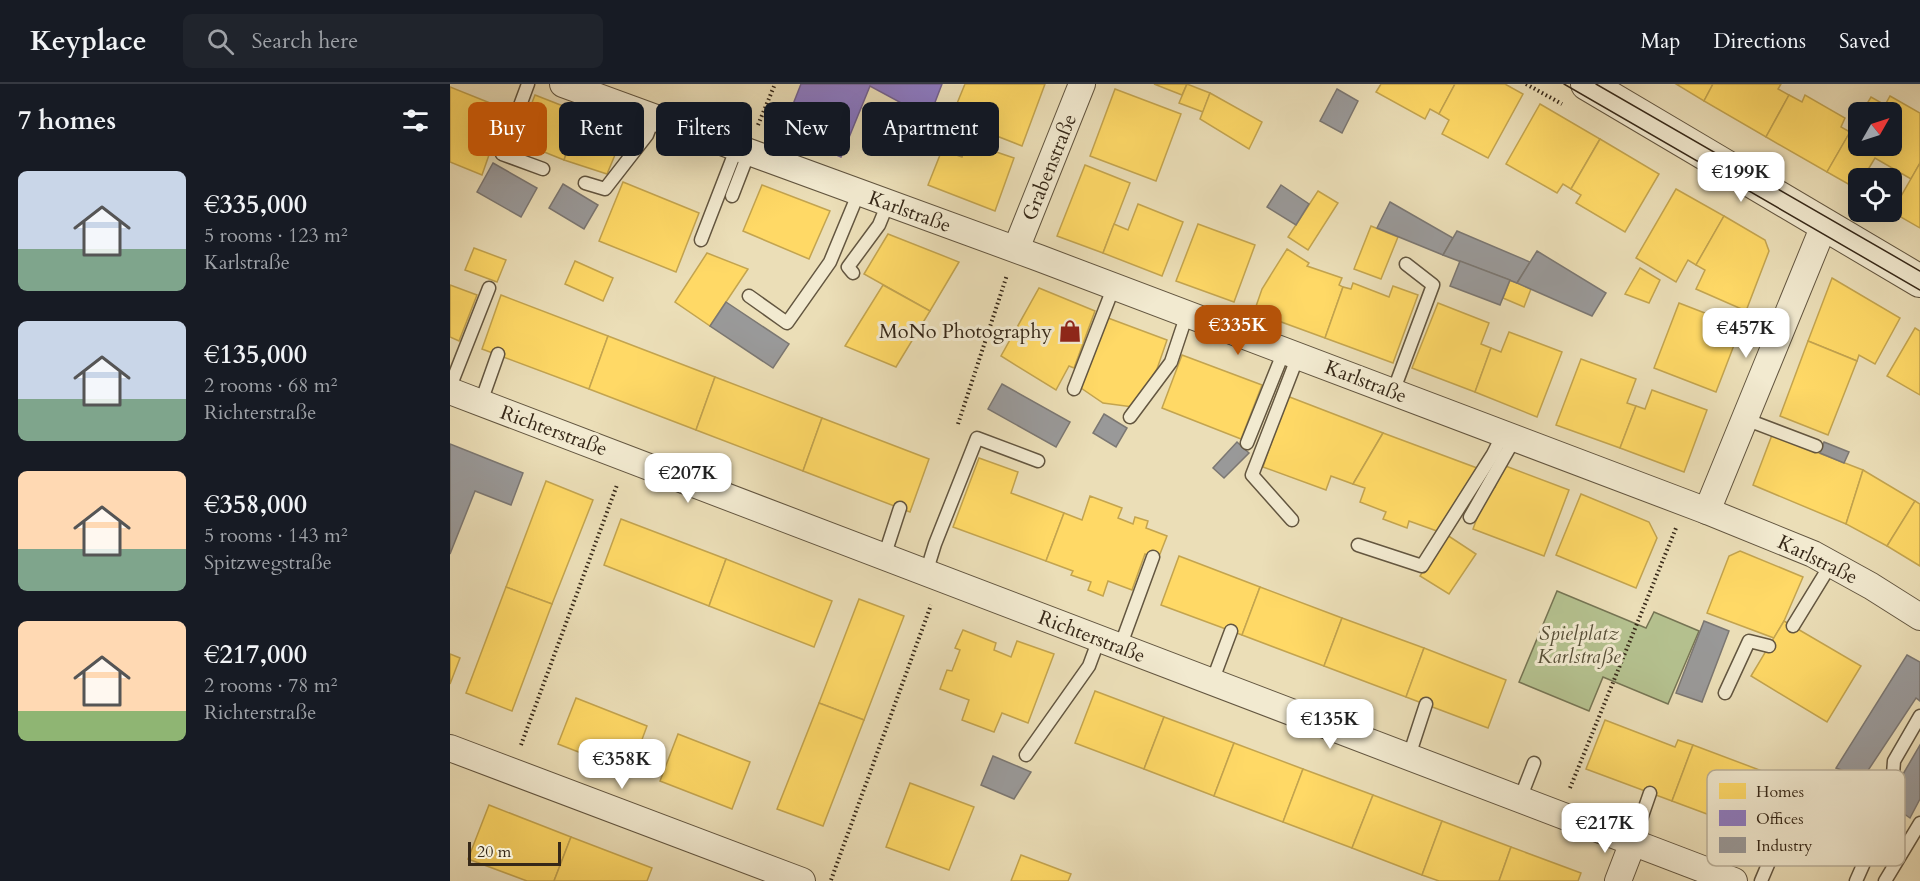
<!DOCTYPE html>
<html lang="en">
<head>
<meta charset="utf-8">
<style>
	:root { --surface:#171b24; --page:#20242c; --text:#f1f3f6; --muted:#9ea1a6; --line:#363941; --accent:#b45309 }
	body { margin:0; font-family:Cardo,serif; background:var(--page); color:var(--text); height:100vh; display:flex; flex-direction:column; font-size:22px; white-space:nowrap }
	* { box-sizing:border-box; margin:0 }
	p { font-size:20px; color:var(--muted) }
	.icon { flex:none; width:33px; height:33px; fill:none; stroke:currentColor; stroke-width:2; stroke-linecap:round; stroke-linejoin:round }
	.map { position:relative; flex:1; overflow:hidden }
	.panel { display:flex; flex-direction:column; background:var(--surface); width:450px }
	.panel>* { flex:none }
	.hud { position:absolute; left:18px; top:18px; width:570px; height:54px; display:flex; gap:12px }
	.needle { width:39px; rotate:51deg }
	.buttons { position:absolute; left:1398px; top:18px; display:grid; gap:12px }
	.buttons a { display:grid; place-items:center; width:54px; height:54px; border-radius:9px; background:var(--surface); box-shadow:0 6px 24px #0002; font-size:30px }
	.scale { position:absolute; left:18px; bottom:15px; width:93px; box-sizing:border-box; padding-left:6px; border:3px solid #362818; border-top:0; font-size:16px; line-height:21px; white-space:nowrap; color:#362818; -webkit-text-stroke:4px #f2ead0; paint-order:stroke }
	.price { position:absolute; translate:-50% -51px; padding:0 14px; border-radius:12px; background:#fff; color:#222; font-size:20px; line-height:39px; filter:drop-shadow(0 2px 3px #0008) }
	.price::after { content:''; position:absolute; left:50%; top:36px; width:18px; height:14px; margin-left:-9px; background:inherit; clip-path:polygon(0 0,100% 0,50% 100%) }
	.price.current { background:var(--accent); color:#fff }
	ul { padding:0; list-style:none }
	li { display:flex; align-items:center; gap:18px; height:150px; padding:0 18px }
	li span { display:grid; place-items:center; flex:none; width:168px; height:120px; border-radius:9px; color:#555 }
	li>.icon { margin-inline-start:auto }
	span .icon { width:72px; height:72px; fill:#fffc; stroke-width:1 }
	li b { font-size:26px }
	h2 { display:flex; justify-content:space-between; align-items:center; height:72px; padding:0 18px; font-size:26px }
	.chip { padding:0 21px; border-radius:9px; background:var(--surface); box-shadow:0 6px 24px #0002; font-size:21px; line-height:54px }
	.chip.current { background:var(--accent); color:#fff }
	header { display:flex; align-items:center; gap:36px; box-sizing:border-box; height:84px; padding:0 30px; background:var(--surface); border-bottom:2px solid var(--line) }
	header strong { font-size:28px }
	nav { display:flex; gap:33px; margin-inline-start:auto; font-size:21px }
	.search { width:420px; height:54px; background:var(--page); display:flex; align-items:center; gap:15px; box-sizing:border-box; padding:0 21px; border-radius:9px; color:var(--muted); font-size:22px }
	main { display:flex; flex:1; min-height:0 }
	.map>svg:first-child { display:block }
</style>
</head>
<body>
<header>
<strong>Keyplace</strong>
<div class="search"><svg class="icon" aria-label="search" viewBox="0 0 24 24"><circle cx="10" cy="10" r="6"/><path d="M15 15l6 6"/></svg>Search here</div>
<nav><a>Map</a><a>Directions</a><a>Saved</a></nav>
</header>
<main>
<section class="panel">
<h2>7 homes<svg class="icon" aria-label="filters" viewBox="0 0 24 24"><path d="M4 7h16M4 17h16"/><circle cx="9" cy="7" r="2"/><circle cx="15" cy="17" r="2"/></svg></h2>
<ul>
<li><span style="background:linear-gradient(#c9d6e8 65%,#7fa58c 0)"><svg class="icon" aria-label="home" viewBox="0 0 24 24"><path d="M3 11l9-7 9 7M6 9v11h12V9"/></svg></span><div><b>€335,000</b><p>5 rooms · 123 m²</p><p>Karlstraße</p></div></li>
<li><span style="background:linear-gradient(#c9d6e8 65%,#7fa58c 0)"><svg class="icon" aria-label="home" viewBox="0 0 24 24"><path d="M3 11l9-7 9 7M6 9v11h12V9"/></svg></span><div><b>€135,000</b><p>2 rooms · 68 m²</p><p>Richterstraße</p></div></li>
<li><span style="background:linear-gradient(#ffd9b3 65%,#7fa58c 0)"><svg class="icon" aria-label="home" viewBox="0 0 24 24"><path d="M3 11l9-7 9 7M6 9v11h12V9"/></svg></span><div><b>€358,000</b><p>5 rooms · 143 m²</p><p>Spitzwegstraße</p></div></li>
<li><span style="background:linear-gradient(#ffd9b3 75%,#8fb573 0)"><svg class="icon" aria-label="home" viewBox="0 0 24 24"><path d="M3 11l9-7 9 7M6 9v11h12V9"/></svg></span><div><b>€217,000</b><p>2 rooms · 78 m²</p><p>Richterstraße</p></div></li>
</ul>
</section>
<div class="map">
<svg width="1470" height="797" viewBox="0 0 1470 797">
	<rect width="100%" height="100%" fill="#ebdeb7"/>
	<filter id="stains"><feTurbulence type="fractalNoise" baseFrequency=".00333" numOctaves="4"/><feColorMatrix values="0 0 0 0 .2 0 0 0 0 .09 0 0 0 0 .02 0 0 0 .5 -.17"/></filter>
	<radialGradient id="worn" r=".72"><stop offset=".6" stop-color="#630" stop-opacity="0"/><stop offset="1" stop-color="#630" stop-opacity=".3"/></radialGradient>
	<polygon fill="#b5c290" stroke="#767554" stroke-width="1.5" points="1107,507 1196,544 1204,528 1249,547 1218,620 1153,593 1139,627 1069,598"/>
	<g fill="#ffd966" stroke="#c3a44f" stroke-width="1.5">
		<polygon points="515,0 595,0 572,62 501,34"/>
		<polygon points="704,0 737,0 732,11"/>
		<polygon points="737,0 760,9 753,28 729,19"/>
		<polygon points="931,0 1005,0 989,30 980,25 975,35 926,8"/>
		<polygon points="1005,0 1055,0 1073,10 1038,74 992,50 999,36 989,30"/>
		<polygon points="1226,0 1263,0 1254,17"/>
		<polygon points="1263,0 1331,0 1328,5 1339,11 1316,53 1254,17"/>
		<polygon points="0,3 55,25 32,91 0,78"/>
		<polygon points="665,5 731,30 706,97 640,72"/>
		<polygon points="760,9 812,38 799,65 750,35"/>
		<polygon points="85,11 131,29 114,76 67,57"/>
		<polygon points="1339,11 1352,18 1355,11 1395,34 1391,43 1400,48 1377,88 1316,53"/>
		<polygon points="1440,12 1470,29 1470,79 1461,95 1425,74 1413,94 1408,94 1407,105 1377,88 1408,34 1408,62 1442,62 1442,28 1412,28 1421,13 1435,21"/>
		<polygon points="1090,20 1150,55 1121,105 1113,100 1107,109 1056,80"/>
		<polygon points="131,29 175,47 157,90 114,76"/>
		<polygon points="1150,55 1209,90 1175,148 1126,119 1131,111 1121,105"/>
		<polygon points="517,58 564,74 545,127 478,101 492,66 512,73"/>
		<polygon points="1470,79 1470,144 1442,128"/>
		<polygon points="635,81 680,99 653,169 607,152"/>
		<polygon points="173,98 249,129 226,188 149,157"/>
		<polygon points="312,101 380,127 359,175 293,147"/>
		<polygon points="1226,105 1274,132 1246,181 1238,176 1226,198 1186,174"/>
		<polygon points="868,107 888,119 858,166 838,153"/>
		<polygon points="688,120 733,138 712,192 653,169 664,140 678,146"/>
		<polygon points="1274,132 1315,156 1319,167 1296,227 1246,205 1255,186 1246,181"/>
		<polygon points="748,140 805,161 784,218 726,197"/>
		<polygon points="921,142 948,153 931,195 904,185"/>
		<polygon points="438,150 509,178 480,227 414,190"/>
		<polygon points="24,164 56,176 47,198 15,186"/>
		<polygon points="837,165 859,179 857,182 892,194 889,201 893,203 875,254 804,228 812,205"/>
		<polygon points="257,169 298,185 260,242 225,218"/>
		<polygon points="125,177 163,194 153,217 115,200"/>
		<polygon points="1190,184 1210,196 1199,219 1175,210"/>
		<polygon points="1382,194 1450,234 1425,280 1409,271 1407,277 1358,257"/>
		<polygon points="1060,196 1081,205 1074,223 1053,214"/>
		<polygon points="903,199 939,213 943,202 968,211 943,279 875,254 893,203 901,205"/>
		<polygon points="0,201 27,211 9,257 0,253"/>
		<polygon points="433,201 480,227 446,283 395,262"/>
		<polygon points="589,204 645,227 624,284 619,282 606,306 551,272"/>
		<polygon points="51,211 158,252 139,305 32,265"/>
		<polygon points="988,219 1039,239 1031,260 1041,264 1025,308 962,284"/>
		<polygon points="1229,219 1291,243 1266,308 1204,284"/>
		<polygon points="658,234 717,256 707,285 683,323 653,319 631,304"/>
		<polygon points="1465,244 1470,247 1470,311 1437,292"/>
		<polygon points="1059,248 1112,268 1087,333 1025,308 1041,264 1051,268"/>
		<polygon points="158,252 265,293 246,346 139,305"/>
		<polygon points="1358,257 1407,277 1378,351 1330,332"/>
		<polygon points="732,271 812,301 791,355 712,324"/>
		<polygon points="1131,275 1186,295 1177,319 1186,322 1170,364 1106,341"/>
		<polygon points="265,293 372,334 353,387 246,346"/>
		<polygon points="1202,306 1257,326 1234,388 1170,364 1186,322 1195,325"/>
		<polygon points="837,312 933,349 903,400 881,392 876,406 813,383"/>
		<polygon points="372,334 479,375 460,428 353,387"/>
		<polygon points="933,349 1027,384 987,447 959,437 957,444 933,435 936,428 910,418 915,404 903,400"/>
		<polygon points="1322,351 1413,386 1396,440 1303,401"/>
		<polygon points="529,374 568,388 561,409 614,429 596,477 503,443"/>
		<polygon points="1053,381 1119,406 1094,472 1023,445 1039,401 1045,403"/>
		<polygon points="1413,386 1465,417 1437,462 1396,440"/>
		<polygon points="96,397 143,416 102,520 56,503"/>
		<polygon points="1131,410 1199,438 1207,454 1186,504 1106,471"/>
		<polygon points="640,412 672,424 668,434 683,440 685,433 698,437 696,444 717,452 708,475 695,470 682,506 658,497 653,512 638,506 641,498 621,491 623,487 596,477 614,429 632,436"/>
		<polygon points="1465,417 1470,420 1470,482 1437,462"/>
		<polygon points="171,435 276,475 259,522 154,481"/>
		<polygon points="997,451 1026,470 999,510 970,492"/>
		<polygon points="1290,467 1353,493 1334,537 1324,554 1257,529 1279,472"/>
		<polygon points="729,472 810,503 792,551 711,521"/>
		<polygon points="276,475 382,517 364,563 259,522"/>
		<polygon points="56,503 102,520 62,627 16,609"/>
		<polygon points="810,503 892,534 874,582 792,551"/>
		<polygon points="409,515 454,532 414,636 369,619"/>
		<polygon points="892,534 974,564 956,613 874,582"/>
		<polygon points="1334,537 1411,582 1377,638 1301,592"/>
		<polygon points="513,546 546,559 544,566 561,573 567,557 604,570 578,639 552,629 544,648 512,636 519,616 490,605 497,586 502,587 510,566 505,564"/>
		<polygon points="974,564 1056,596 1038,644 956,613"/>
		<polygon points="0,570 10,574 0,600"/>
		<polygon points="645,607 714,633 694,685 625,659"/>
		<polygon points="126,614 197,642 180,688 108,660"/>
		<polygon points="369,619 414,636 373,742 327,725"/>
		<polygon points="714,633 784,659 764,712 694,685"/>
		<polygon points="1155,636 1225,663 1228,656 1243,661 1222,717 1136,685"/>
		<polygon points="228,650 300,678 282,725 210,697"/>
		<polygon points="784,659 853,685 833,738 764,712"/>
		<polygon points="1243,661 1328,693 1308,749 1222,717"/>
		<polygon points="853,685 923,711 902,764 833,738"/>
		<polygon points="460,699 524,723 499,786 436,763"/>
		<polygon points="923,711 992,737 972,791 902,764"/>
		<polygon points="39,721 121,753 104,797 77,797 18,775"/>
		<polygon points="992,737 1061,763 1049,797 989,797 972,791"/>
		<polygon points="121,753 202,784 197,797 104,797"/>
		<polygon points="1061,763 1131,789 1128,797 1049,797"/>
		<polygon points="571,771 621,790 618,797 561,797"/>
	</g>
	<polygon fill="#8e7cc3" stroke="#746390" stroke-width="1.5" points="351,0 492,0 479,34 420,2 391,73 332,48"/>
	<g fill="#999" stroke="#7b7772" stroke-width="1.5">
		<polygon points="887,5 908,17 892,49 870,37"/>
		<polygon points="43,79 87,104 71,133 27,108"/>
		<polygon points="113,100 148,121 134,145 99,124"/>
		<polygon points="831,101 859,120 846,141 817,123"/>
		<polygon points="940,118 1003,154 993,171 927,144"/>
		<polygon points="1007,147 1080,178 1067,199 993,171"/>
		<polygon points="1087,167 1156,209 1142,232 1067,199"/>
		<polygon points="1010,177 1060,196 1050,221 1000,202"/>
		<polygon points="276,218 339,260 323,284 260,242"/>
		<polygon points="552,300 620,338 606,363 538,325"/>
		<polygon points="654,330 677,344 666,363 643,349"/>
		<polygon points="787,358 799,369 774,394 763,384"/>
		<polygon points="1374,358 1399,368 1394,379 1370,369"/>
		<polygon points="0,360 73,389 61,421 25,407 0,470"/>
		<polygon points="1254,537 1279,547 1252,618 1226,609"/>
		<polygon points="1457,571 1470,578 1470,617 1466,614 1413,694 1386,684"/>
		<polygon points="1470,661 1470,715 1460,734 1447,725 1449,697"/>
		<polygon points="543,672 581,688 564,715 531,701"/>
	</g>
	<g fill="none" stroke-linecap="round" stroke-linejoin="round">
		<g stroke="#635640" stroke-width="15">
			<g id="service">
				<polyline points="78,0 52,70 93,85"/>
				<polyline points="135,99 155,105 197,51 204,33"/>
				<polyline points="282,112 299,68"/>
				<polyline points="251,156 287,63"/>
				<polyline points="403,189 398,183 429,141 438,119"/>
				<polyline points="299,212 337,239 380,178 409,108"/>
				<polyline points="0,303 39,204"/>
				<polyline points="624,305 664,202"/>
				<polyline points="943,308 983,201 956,180"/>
				<polyline points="31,318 48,270"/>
				<polyline points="680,333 721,278 737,230"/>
				<polyline points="1295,335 1366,362"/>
				<polyline points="797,359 834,267"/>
				<polyline points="1020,433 1065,354"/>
				<polyline points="842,436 802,391 848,272"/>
				<polyline points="908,461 972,482 1043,370 1053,350"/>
				<polyline points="434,473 450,424"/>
				<polyline points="476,489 485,460 527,354 588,377"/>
				<polyline points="1343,542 1381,480"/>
				<polyline points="670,563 703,473"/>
				<polyline points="762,598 781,547"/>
				<polyline points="1275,609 1299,557 1319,562"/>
				<polyline points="576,671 639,582 649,555"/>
				<polyline points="959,672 976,620"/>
				<polyline points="1070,715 1084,679"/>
				<polyline points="1183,758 1200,709"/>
				<polyline points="1311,797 1328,757"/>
				<polyline points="1406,797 1441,718 1444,677 1470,632"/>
				<polyline points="1435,797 1470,739"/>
			</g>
		</g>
		<g stroke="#635640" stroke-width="28">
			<g id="minor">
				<polyline points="113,0 589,174 1257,427 1363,470 1421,502 1470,533"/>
				<polyline points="566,165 632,0"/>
				<polyline points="0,307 1284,797"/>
				<polyline points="1257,427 1375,139"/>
				<polyline points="0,664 352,797"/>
				<polyline points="1168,797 1183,758"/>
			</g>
		</g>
		<g stroke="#635640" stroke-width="34">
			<polyline id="tertiary" points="1137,0 1470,197"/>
		</g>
		<g stroke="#362818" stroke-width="4" stroke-dasharray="1.5 3" stroke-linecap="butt">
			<polyline points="1076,0 1112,20"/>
			<polyline points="308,41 325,0"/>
			<polyline points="508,340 557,191"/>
			<polyline points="71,661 167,401"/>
			<polyline points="1120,704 1226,444"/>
			<polyline points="381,796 481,521"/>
		</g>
		<use href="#service" stroke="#f2ead0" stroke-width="12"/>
		<use href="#minor" stroke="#f2ead0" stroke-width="26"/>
		<use href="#tertiary" stroke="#f2ead0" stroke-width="32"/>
		<g stroke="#362818" stroke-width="1.5">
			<polyline points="1114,0 1470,206"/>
			<polyline points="1146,0 1470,187"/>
		</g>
	</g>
	<defs>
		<g id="shop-bare" transform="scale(1.8)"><path d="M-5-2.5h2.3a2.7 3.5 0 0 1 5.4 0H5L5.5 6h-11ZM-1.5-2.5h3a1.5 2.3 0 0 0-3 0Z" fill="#8f2418" stroke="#f2ead0" stroke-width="2.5" paint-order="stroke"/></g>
	</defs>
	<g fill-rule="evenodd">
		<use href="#shop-bare" x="620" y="247"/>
	</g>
	<g text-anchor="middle" stroke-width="6" stroke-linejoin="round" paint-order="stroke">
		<g font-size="20" fill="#362818" stroke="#f2ead0">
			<text transform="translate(599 83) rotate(-68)" y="7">Grabenstraße</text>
			<text transform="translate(460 127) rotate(20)" y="7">Karlstraße</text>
			<text transform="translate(916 297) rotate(21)" y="7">Karlstraße</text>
			<text transform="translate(104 346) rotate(20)" y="7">Richterstraße</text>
			<text transform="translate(1368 475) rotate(26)" y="7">Karlstraße</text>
			<text transform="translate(642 552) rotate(21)" y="7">Richterstraße</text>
		</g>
		<g font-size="20" fill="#362818" stroke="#f2ead0" text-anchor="end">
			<text x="602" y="254">MoNo Photography</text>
		</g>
		<g font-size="20" font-style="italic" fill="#564e36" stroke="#f2ead0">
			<text x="1129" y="556">Spielplatz<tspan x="1129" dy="23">Karlstraße</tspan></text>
		</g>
	</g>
	<rect x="1257" y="686" width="198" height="96" rx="9" fill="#f2ead0" stroke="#bab099" stroke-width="1.5"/>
	<rect x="1269" y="699" width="27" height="16" fill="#ffd966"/>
	<rect x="1269" y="726" width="27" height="16" fill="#8e7cc3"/>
	<rect x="1269" y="753" width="27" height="16" fill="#999"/>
	<g font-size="16" fill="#362818">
		<text x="1306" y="713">Homes</text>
		<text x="1306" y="740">Offices</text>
		<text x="1306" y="767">Industry</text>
	</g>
	<rect width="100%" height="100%" filter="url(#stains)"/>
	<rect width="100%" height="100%" fill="url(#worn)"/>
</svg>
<div class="buttons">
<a><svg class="needle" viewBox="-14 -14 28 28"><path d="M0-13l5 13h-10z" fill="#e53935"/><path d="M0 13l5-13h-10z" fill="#9ea1a6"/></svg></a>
<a><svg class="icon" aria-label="locate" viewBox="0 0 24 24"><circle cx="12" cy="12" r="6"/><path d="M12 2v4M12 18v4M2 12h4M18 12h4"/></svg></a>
</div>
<div class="scale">20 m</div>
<b class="price" style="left:1291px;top:119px">€199K</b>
<b class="price current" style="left:788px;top:272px">€335K</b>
<b class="price" style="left:1296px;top:275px">€457K</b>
<b class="price" style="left:238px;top:420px">€207K</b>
<b class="price" style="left:880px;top:666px">€135K</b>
<b class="price" style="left:172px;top:706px">€358K</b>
<b class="price" style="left:1155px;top:770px">€217K</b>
<div class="hud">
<a class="chip current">Buy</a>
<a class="chip">Rent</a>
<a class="chip">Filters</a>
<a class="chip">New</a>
<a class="chip">Apartment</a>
</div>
</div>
</main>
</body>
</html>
